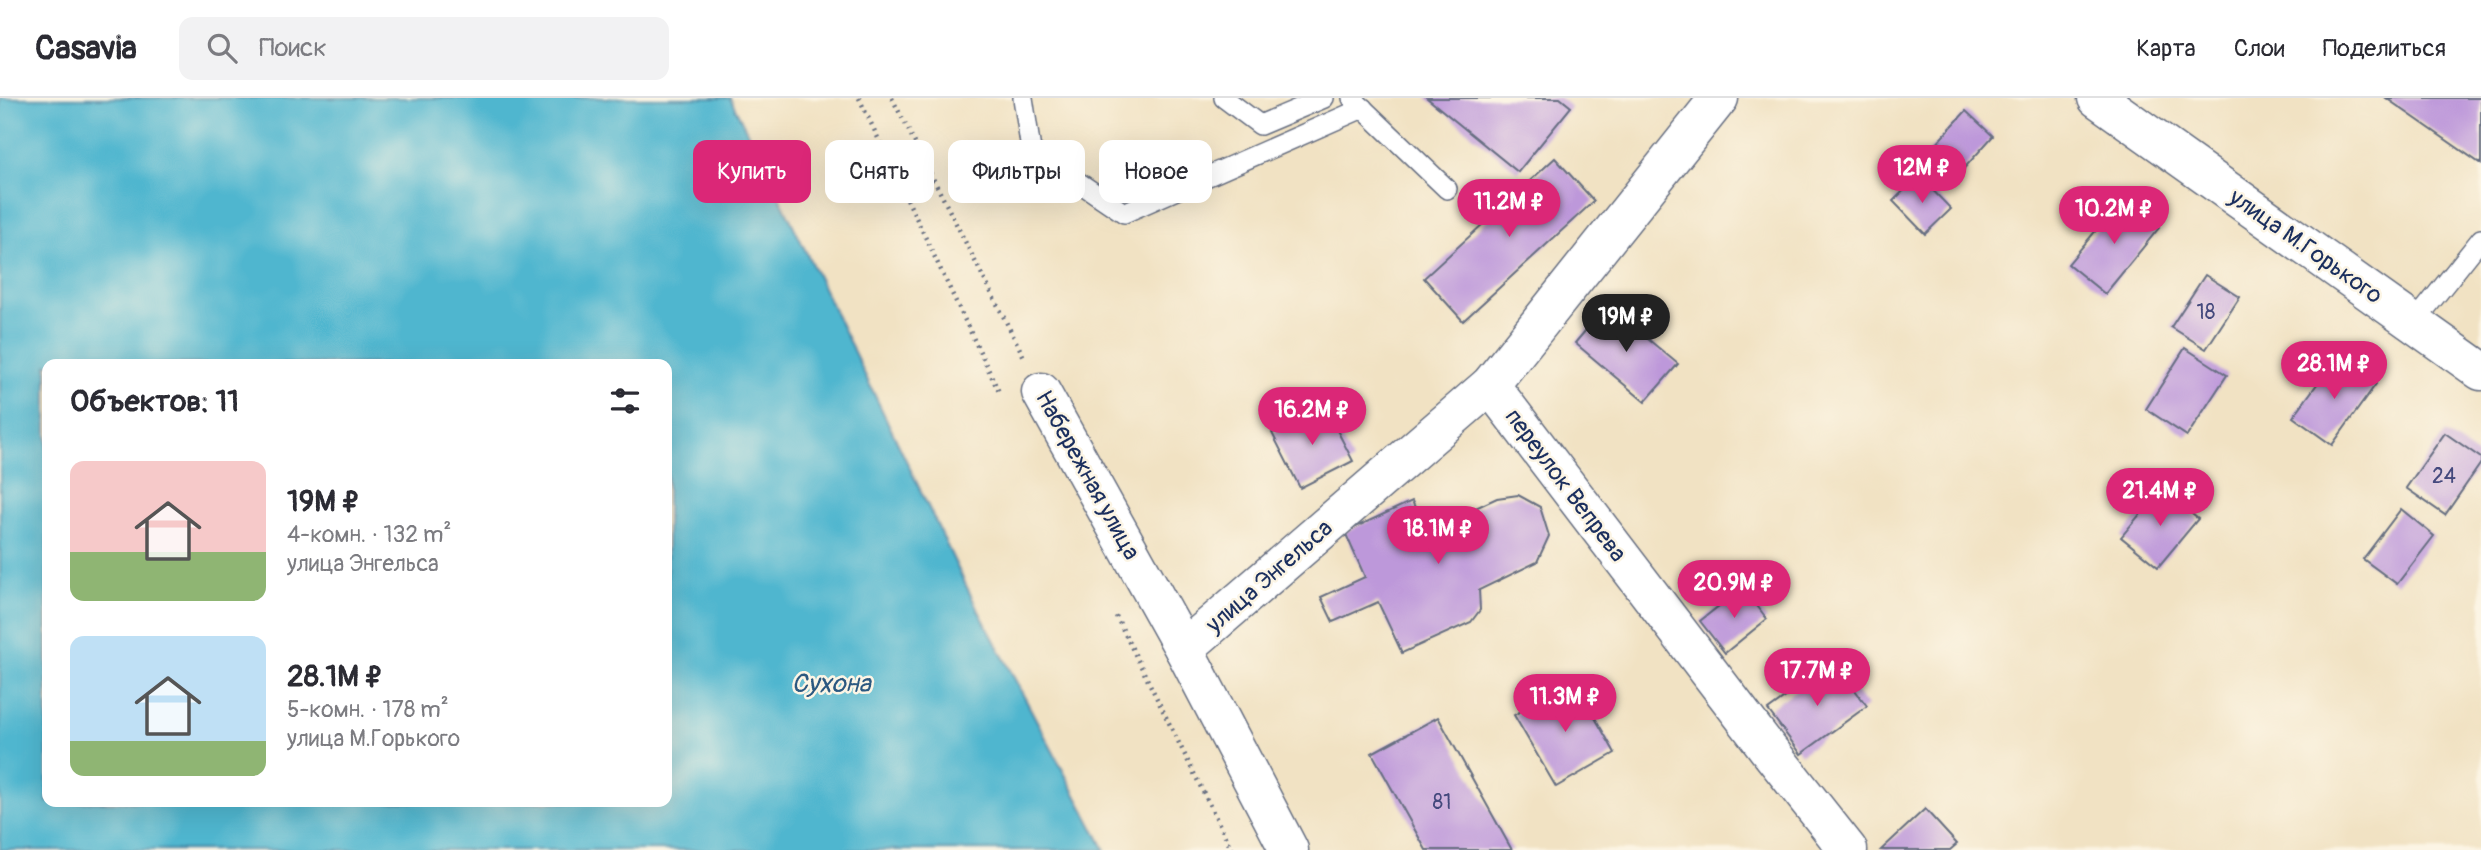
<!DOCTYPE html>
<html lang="ru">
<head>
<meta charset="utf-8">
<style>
	:root { --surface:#fff; --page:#f2f2f3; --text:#2b2b33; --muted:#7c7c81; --line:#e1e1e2; --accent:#db2777 }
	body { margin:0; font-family:Pangolin,sans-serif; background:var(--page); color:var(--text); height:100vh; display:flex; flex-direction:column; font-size:26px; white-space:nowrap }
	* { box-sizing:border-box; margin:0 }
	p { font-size:23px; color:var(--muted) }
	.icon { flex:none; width:38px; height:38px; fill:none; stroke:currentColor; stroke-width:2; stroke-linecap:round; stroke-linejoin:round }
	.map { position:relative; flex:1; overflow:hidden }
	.details { position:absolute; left:42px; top:261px; width:630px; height:448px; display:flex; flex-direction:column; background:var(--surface); border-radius:14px; box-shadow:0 7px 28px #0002 }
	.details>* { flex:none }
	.hud { position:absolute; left:693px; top:42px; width:665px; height:63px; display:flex; gap:14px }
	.price { position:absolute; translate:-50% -60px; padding:0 16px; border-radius:24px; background:var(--accent); color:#fff; font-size:23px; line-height:46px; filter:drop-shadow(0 2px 4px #0008) }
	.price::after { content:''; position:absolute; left:50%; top:42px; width:21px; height:16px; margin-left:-10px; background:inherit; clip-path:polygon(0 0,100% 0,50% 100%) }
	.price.active { background:#222; color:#fff }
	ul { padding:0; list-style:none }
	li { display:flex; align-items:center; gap:21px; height:175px; padding:0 28px }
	li span { display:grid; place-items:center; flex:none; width:196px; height:140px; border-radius:14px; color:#555 }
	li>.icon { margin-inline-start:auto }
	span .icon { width:84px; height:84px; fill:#fffc; stroke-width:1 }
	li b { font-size:30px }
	h2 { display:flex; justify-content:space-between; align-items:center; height:84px; padding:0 28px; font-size:30px }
	.tag { padding:0 24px; border-radius:14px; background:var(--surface); box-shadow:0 7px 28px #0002; font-size:24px; line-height:63px }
	.tag.active { background:var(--accent); color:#fff }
	header { display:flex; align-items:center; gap:42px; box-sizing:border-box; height:98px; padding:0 35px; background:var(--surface); border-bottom:2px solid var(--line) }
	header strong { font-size:33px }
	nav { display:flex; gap:38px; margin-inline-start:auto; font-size:24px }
	.search { width:490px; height:63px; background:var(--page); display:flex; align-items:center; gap:18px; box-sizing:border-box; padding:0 24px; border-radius:14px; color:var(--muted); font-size:26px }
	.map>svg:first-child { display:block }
</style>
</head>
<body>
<header>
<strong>Casavia</strong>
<div class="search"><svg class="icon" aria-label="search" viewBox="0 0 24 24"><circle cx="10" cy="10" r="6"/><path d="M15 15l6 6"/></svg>Поиск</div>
<nav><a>Карта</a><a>Слои</a><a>Поделиться</a></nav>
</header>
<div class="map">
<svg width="2481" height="752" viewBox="0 0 2481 752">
	<rect width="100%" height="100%" fill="#fcf5e5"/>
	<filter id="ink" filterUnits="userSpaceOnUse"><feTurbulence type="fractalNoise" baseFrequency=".0143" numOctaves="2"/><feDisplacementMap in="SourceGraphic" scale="14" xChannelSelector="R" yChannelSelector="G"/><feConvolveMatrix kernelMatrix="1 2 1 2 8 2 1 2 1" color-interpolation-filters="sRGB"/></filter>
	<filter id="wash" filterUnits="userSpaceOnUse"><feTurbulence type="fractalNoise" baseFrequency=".00686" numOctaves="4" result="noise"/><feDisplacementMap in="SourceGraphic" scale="28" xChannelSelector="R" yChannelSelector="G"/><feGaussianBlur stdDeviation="1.57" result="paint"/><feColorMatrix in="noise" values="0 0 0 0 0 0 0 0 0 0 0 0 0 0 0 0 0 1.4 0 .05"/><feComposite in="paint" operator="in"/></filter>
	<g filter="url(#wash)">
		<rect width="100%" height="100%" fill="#f1e2c3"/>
		<path fill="#50b6cf" stroke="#367296" stroke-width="2" fill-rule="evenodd" d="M0,0h730l41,81 202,421 132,250h-1105zM47,266h620v438h-620z"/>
		<g id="blocks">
			<g fill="#bd98da">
				<polygon points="1427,0 1560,0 1571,9 1518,74"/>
				<polygon points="2386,0 2481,0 2481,66"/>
				<polygon points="1966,13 1993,38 1951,85 1923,60"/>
				<polygon points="1555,60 1594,103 1463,223 1424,180"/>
				<polygon points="1919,78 1951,111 1925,136 1893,103"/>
				<polygon points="2123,100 2159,130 2105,196 2068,166"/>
				<polygon points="2205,177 2240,199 2206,251 2171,229"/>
				<polygon points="1607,207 1678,266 1645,304 1575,245"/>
				<polygon points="2185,250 2227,277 2187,338 2146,311"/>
				<polygon points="2337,259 2376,286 2332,347 2293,319"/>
				<polygon points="1325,309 1353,363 1300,390 1272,335"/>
				<polygon points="2445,335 2481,360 2481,365 2445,417 2406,390"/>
				<polygon points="2161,391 2198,421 2158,469 2121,439"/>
				<polygon points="1518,397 1540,409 1549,438 1537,464 1479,492 1480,512 1471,524 1402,555 1378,504 1333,524 1321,499 1365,479 1345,434 1412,403 1426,433 1497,400"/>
				<polygon points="2401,411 2434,438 2397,486 2363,461"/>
				<polygon points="1743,489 1767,521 1725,555 1700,523"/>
				<polygon points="1834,564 1867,608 1801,656 1768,612"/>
				<polygon points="1574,583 1615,655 1556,689 1514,617"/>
				<polygon points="1438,619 1512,752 1426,752 1372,655"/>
				<polygon points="1925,711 1957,746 1950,752 1881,752"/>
			</g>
		</g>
	</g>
	<g filter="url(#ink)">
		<use href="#blocks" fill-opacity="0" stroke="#666e81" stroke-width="2"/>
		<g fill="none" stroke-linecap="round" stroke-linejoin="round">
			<g stroke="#666e81" stroke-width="22">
				<g id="service">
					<polyline points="1023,0 1031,52 1124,115 1363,10"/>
					<polyline points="1224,0 1260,27 1324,0"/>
					<polyline points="1352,0 1447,91"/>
					<polyline points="2414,225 2481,141"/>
				</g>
			</g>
			<g stroke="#666e81" stroke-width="41">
				<g id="minor">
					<polyline points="2097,0 2481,273"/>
					<polyline points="1490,287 1768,651 1848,752"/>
					<polyline points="1041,294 1184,551 1289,752"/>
					<polyline points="1184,551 1490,287 1719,0"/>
				</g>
			</g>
			<g stroke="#666e81" stroke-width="4.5" stroke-dasharray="2 5" stroke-linecap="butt">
				<polyline points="859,0 1000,296"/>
				<polyline points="892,0 1025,261"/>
				<polyline points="1116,518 1232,752"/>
			</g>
			<use href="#service" stroke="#fff" stroke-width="19"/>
			<use href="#minor" stroke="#fff" stroke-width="38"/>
		</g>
	</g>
	<g text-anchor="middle" stroke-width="5" stroke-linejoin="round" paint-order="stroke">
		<g font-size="21" fill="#44497d">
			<text x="2206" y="221">18</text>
			<text x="2444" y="385">24</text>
			<text x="1442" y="711">81</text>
		</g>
		<g font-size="24" fill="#1b2f5e" stroke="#fcf5e5">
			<text transform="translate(2306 148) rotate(35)" y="8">улица М.Горького</text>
			<text transform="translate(1088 377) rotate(61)" y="8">Набережная улица</text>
			<text transform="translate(1566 387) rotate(53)" y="8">переулок Вепрева</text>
			<text transform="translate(1269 478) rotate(-41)" y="8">улица Энгельса</text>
		</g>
		<g font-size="26" font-style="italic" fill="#2b5880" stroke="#fcf5e5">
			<text x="831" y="594">Сухона</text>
		</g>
	</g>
</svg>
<b class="price" style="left:1922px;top:107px">12M ₽</b>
<b class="price" style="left:1509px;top:141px">11.2M ₽</b>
<b class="price" style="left:2114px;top:148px">10.2M ₽</b>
<b class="price active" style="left:1626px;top:256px">19M ₽</b>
<b class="price" style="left:2334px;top:303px">28.1M ₽</b>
<b class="price" style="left:1312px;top:349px">16.2M ₽</b>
<b class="price" style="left:2160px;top:430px">21.4M ₽</b>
<b class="price" style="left:1438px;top:468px">18.1M ₽</b>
<b class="price" style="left:1734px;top:522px">20.9M ₽</b>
<b class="price" style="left:1817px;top:610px">17.7M ₽</b>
<b class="price" style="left:1565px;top:636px">11.3M ₽</b>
<div class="hud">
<a class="tag active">Купить</a>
<a class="tag">Снять</a>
<a class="tag">Фильтры</a>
<a class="tag">Новое</a>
</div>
<section class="details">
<h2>Объектов: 11<svg class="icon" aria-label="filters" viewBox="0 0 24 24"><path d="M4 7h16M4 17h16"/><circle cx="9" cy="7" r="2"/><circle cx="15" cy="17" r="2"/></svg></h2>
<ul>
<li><span style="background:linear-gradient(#f6c9c9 65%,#8fb573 0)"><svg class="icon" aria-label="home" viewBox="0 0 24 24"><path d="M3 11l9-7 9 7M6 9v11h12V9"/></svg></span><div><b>19M ₽</b><p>4-комн. · 132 m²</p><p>улица Энгельса</p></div></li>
<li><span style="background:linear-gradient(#bfe0f5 75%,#8fb573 0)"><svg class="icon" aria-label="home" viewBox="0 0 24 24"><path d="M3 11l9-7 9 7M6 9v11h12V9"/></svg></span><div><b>28.1M ₽</b><p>5-комн. · 178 m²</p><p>улица М.Горького</p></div></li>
</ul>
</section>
</div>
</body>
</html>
